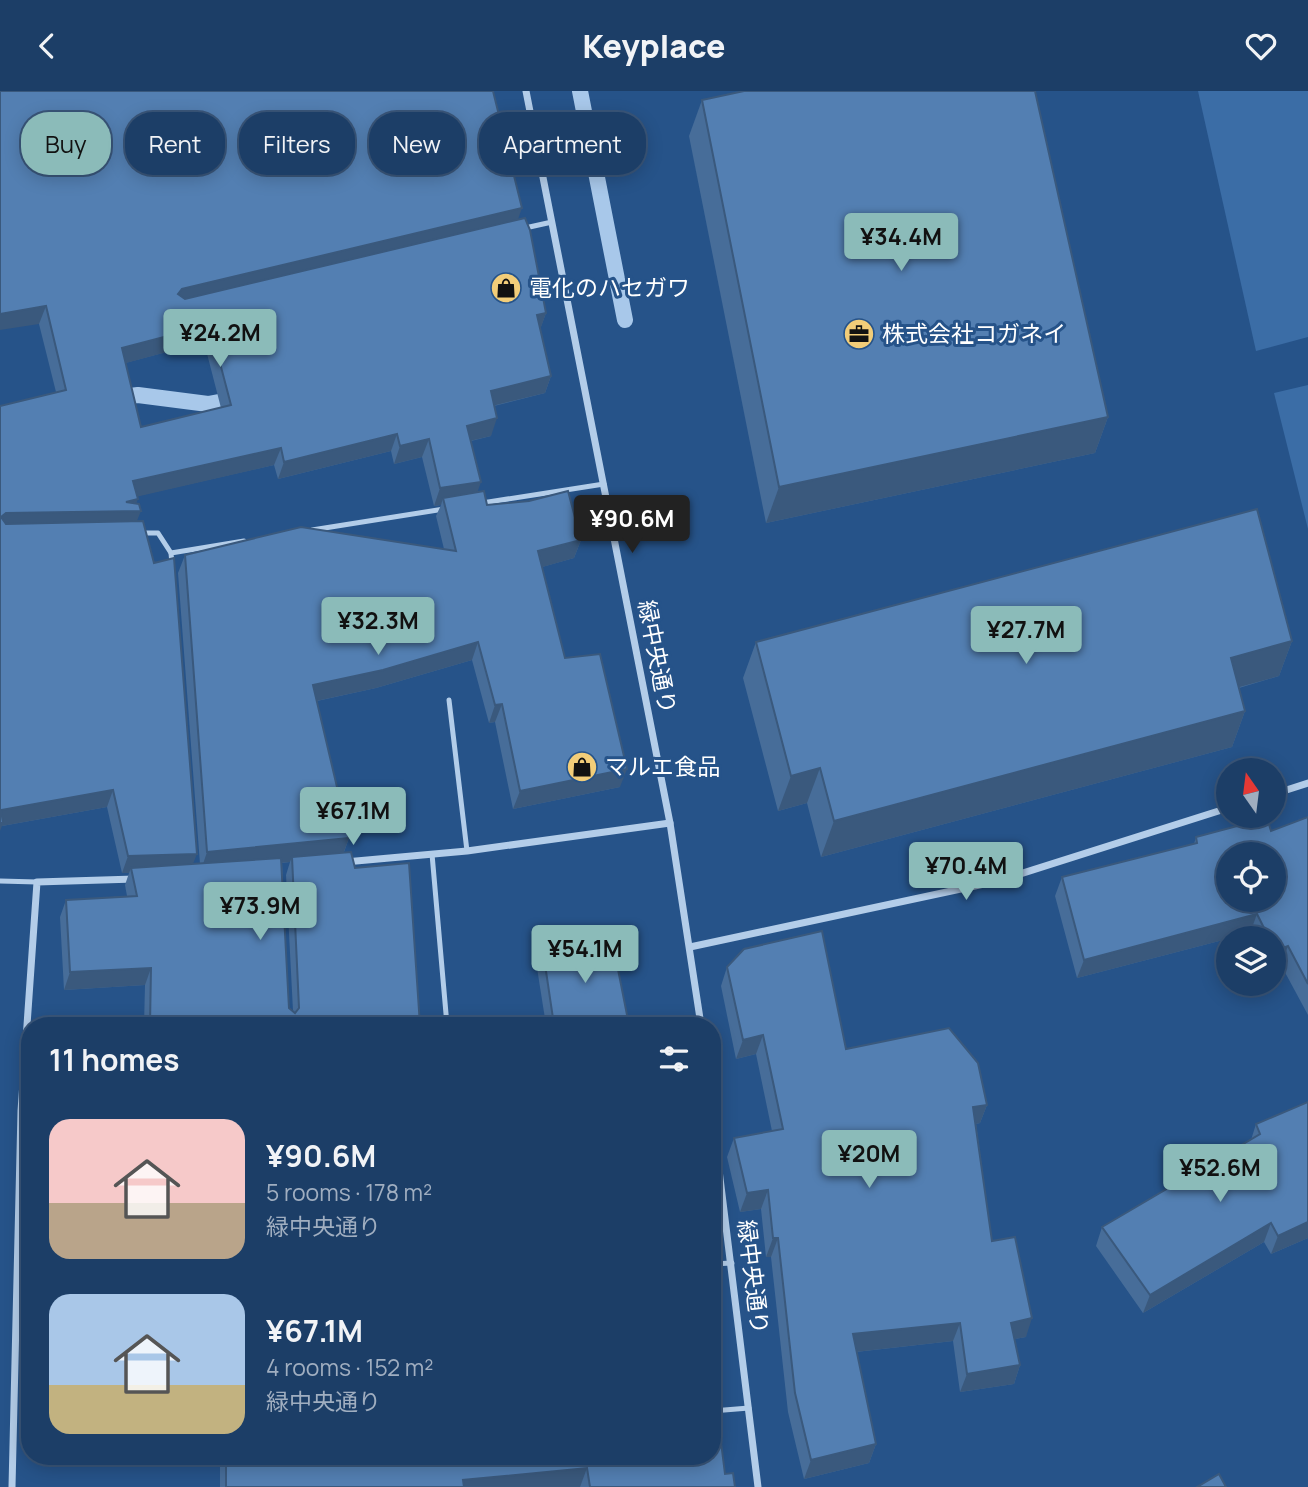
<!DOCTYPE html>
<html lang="en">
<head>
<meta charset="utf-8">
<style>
	:root { --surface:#1c3e67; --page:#294970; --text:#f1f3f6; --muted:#a0aec0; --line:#3a577b; --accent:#8bbbb9 }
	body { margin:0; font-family:Manrope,"Noto Sans JP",sans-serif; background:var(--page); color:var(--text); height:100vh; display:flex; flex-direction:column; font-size:26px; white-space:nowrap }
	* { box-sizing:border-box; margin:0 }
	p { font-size:23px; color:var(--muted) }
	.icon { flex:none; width:38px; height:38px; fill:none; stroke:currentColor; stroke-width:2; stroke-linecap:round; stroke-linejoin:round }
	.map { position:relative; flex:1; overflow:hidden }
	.side { position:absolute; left:21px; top:926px; width:700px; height:448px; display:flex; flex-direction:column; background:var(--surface); border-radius:28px; box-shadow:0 4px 18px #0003,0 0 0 2px var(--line) }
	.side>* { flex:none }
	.guide { position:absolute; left:21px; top:21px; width:700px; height:63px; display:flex; gap:14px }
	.needle { width:46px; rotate:346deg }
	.fabs { position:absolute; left:1216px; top:667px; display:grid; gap:14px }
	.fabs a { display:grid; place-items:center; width:70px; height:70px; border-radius:50%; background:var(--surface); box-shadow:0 4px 18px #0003,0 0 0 2px var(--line); font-size:35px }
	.price { position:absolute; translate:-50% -60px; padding:0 16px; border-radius:7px; background:var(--accent); color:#111; font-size:23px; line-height:46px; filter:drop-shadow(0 2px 4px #0008) }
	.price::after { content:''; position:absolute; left:50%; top:42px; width:21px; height:16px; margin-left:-10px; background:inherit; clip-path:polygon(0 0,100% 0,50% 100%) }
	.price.current { background:#222; color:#fff }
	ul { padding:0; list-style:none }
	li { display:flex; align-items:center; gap:21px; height:175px; padding:0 28px }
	li span { display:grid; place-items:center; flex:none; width:196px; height:140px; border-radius:21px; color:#555 }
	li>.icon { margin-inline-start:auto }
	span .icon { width:84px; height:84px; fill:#fffc; stroke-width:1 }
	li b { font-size:30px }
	h2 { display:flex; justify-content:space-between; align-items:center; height:84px; padding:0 28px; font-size:30px }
	.chip { padding:0 24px; border-radius:28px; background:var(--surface); box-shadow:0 4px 18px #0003,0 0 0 2px var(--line); font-size:24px; line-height:63px }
	.chip.current { background:var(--accent); color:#111 }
	header { display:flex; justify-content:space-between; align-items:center; height:91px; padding:0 28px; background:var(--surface); font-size:32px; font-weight:800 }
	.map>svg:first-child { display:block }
</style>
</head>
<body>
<header><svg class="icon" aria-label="back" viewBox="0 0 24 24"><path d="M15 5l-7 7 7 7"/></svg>Keyplace<svg class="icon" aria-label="heart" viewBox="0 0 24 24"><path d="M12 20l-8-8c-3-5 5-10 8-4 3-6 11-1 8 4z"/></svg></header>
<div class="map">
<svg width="1308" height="1396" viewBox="0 0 1308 1396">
	<rect width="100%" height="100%" fill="#265389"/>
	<g fill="#3b6da6">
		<polygon points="1198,0 1308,0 1308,246 1256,260"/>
		<polygon points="1308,294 1308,438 1274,302"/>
	</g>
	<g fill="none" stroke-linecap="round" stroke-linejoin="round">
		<g stroke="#a8c8ea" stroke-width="16">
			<polyline points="580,0 625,229"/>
			<polyline points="113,307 138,304 208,313 240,307"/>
		</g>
		<g stroke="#b3cde9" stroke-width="5">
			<polyline points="525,137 552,131"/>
			<polyline points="482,412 604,393"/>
			<polyline points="312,439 444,418"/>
			<polyline points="140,442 158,442 171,462"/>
			<polyline points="172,473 171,462 244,450"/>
			<polyline points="449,609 467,760"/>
			<polyline points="432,763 447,934"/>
			<polyline points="0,790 37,791"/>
			<polyline points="712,1173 732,1172"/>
			<polyline points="712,1320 749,1317"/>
		</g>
		<g stroke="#b3cde9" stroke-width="7">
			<polyline points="526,0 670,732 701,934"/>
			<polyline points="1274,703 1308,692"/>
			<polyline points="345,771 467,760 670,732"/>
			<polyline points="690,856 998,790 1228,717"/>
			<polyline points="712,1022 758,1396"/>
			<polyline points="12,1396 21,1020 37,791 135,788"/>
		</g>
	</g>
	<g fill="#476d99" fill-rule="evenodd">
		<path d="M0,0l518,129 28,93 -6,16 11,47 -6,17 -51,13 -3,30 -20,5 6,51 10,13 94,35 -7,18 -32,9 23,91 55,129 -107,22 -18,-87 -6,1 -17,-63 -96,28 -59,13 32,137 -5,14 11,16 65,157h-276l1,-40 -81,5 -4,-73 6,-17 61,-4 -2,-11 4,-12h-7l-15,-66 -105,19 54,-434 -17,-68zM204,251l17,66 -80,19 -16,-64zM391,360l3,13 28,-7 12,49 7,-1 -5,11 8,33 -259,6 -7,18 22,291h-7l-56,-343 -1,-18 1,-7 137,-31 4,14zM290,771l-4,13 7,136 -4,-3 -7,-145z"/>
		<polygon points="702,9 1108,326 1095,362 766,432 689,45"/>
		<polygon points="1292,550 1279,585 1239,597 1245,620 1232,656 821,766 807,712 778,720 743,587 756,551"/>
		<polygon points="1308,726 1308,924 1281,874 1274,876 1274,847 1253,847 1250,842 1077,887 1055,805 1062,786 1194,753 1196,746 1271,740"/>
		<polygon points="543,860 629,934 546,934 537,877"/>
		<polygon points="727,876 846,958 987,1014 980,1032 976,1033 992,1150 1026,1246 1014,1248 1020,1274 1014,1293 960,1301 953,1250 856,1261 876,1353 869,1372 804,1388 788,1321 771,1166 766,1166 761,1118 740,1121 727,1066 734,1047 772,1040 756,963 736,968 721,895"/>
		<polygon points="1256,1033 1308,1147 1271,1163 1264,1151 1143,1222 1096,1155 1102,1136 1251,1049"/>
		<polygon points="73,1365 712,1365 735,1396 220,1396 220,1376 73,1375"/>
	</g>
	<g fill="#3a597d">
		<polygon points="522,117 516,134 172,221 178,203 182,198"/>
		<polygon points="46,215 39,233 0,239 0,223"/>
		<polygon points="546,222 540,239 537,224"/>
		<polygon points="210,234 204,251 115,275 122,257"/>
		<polygon points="551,285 545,302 484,317 491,300"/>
		<polygon points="1108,326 1095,362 766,432 779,396"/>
		<polygon points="497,327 491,345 461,352 467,335"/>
		<polygon points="397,343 391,360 278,388 284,371"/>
		<polygon points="429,348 422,366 394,373 400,355"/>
		<polygon points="281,357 274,374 127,408 133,390"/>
		<polygon points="481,391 475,408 443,407 441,414 434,415 440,397"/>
		<polygon points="138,408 133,420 141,420 134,437 0,440 1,426 6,422 126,411"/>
		<polygon points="581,449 574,467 532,479 538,460"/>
		<polygon points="1292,550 1279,585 1218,602 1231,567"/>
		<polygon points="478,551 472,569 376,597 307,612 313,594"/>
		<polygon points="502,613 495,631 489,632 495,614"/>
		<polygon points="1245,620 1232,656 821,766 834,730"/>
		<polygon points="820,677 807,712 778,720 791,685"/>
		<polygon points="627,678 620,696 513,718 520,700"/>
		<polygon points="113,699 107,716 2,735 0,740 0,722 1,719"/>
		<polygon points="349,747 342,766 292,766 290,771 201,779 207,761"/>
		<polygon points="197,763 190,780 131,777 129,782 122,782 128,765"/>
		<polygon points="1257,823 1250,842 1077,887 1084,869"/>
		<polygon points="1288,855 1281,874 1274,876 1274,863 1275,860"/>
		<polygon points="151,877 145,894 64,899 70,881"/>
		<polygon points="763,944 756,963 736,968 743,949"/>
		<polygon points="987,1014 980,1032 967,1035 973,1016"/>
		<polygon points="768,1099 761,1118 740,1121 747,1102"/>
		<polygon points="1308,1131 1308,1147 1271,1163 1278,1145"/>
		<polygon points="1271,1132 1264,1151 1143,1222 1150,1204"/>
		<polygon points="773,1147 778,1147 771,1166 766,1166"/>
		<polygon points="1032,1227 1026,1246 1004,1250 1011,1232"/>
		<polygon points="960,1232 953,1250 846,1262 853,1243"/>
		<polygon points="1020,1274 1014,1293 960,1301 967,1283"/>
		<polygon points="876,1353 869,1372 804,1388 811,1369"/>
		<polygon points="76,1365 224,1365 220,1376 73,1375"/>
		<polygon points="587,1377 580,1396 460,1396 463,1389"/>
	</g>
	<g fill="#537fb2" stroke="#3a597d" stroke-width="2" fill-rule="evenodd">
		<path d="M0,0h493l29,117 -340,81 -4,5 7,5 340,-81 5,12 16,83 -9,2 14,61 -60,15 6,27 -30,8 14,56 -41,6 -11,-49 -29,7 -3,-12 -113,28 -3,-14 -148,33 5,18 -12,3 13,2 2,7 -135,2 -5,4 5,7 137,-3 11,42 20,-5 23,296 -69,2 -15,-66 -112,20 2,13h-3v-417l66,-16 -20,-84 -46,8zM210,234l21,80 -90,22 -19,-79z"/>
		<polygon points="744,0 1035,0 1108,326 779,396 702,9"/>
		<polygon points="484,400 487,414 529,410 568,400 581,449 538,460 565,567 600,563 627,678 520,700 502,613 495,614 478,551 383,579 313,594 349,747 207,761 185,464 301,436 456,460 443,407"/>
		<polygon points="1257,418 1292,550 1231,567 1245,620 834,730 820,677 791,685 756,551"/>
		<path d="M1308,726v167l-20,-38 -13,5 -1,-3v-10h-5l-12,-24 -173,46 -22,-83 135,-34 -1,-6 71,-19 4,13zM1228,763h46v45h-46z"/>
		<polygon points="351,761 355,777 409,772 420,934 150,934 151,877 70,881 66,809 137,805 131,777 281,767 289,917 295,922 299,917 292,766"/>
		<polygon points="822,840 846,958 949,937 978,972 987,1014 973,1016 992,1150 1015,1146 1032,1227 1011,1232 1020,1274 967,1283 960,1232 853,1243 876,1353 811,1369 795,1302 778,1147 773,1147 768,1099 747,1102 734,1047 783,1038 763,944 743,949 727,876 744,858"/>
		<polygon points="612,848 629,934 554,934 543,860"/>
		<polygon points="1308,1011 1308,1131 1278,1145 1271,1132 1150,1204 1102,1136 1260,1043 1256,1033"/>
		<polygon points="718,1327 725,1383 733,1382 735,1396 590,1396 587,1377 463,1389 464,1396 226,1396 226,1365 712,1365 712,1328"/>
		<polygon points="1219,1383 1226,1396 1197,1396"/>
	</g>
	<defs>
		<g id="shop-disc" transform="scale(1.575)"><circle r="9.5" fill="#f2cd79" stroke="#265389"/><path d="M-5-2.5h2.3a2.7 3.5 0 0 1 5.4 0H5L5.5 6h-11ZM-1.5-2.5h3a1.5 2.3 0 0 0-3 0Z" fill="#111"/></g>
		<g id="office-disc" transform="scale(1.575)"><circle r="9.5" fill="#f2cd79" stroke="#265389"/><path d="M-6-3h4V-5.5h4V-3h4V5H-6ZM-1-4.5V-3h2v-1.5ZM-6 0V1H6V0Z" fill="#111"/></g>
	</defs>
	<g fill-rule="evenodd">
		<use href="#shop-disc" x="506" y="197"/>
		<use href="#office-disc" x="859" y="243"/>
		<use href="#shop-disc" x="582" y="676"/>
	</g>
	<g text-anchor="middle" stroke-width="6" stroke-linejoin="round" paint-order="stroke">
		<g font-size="23" fill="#fff" stroke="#265389" text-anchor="start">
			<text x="529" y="205">電化のハセガワ</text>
			<text x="882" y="251">株式会社コガネイ</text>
			<text x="605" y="684">マルエ食品</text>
		</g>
		<g font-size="23" fill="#fff" stroke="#265389">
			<text transform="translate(657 566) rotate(79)" y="8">緑中央通り</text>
			<text transform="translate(753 1186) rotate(83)" y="8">緑中央通り</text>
		</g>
	</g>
</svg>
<div class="fabs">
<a><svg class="needle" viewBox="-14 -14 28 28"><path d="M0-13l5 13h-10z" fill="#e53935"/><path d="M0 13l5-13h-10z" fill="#a0aec0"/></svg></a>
<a><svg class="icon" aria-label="locate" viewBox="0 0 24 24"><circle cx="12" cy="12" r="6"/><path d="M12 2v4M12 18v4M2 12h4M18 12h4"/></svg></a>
<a><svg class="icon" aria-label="layers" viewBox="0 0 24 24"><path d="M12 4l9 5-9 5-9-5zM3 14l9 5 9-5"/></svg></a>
</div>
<b class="price" style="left:901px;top:182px">¥34.4M</b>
<b class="price" style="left:220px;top:278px">¥24.2M</b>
<b class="price current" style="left:632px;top:464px">¥90.6M</b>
<b class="price" style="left:378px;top:566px">¥32.3M</b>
<b class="price" style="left:1026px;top:575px">¥27.7M</b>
<b class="price" style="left:353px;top:756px">¥67.1M</b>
<b class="price" style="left:966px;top:811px">¥70.4M</b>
<b class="price" style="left:260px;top:851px">¥73.9M</b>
<b class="price" style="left:585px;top:894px">¥54.1M</b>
<b class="price" style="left:869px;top:1099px">¥20M</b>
<b class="price" style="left:1220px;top:1113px">¥52.6M</b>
<div class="guide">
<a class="chip current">Buy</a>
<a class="chip">Rent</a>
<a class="chip">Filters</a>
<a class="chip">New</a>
<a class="chip">Apartment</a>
</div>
<section class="side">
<h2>11 homes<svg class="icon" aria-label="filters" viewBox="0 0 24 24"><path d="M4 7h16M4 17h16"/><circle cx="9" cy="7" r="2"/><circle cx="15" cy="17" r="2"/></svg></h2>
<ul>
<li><span style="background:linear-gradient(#f6c9c9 60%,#b9a48a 0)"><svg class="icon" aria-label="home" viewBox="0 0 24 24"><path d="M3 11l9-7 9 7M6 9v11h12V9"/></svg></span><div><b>¥90.6M</b><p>5 rooms · 178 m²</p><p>緑中央通り</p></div></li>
<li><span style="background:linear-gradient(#a9c7e8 65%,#c2b280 0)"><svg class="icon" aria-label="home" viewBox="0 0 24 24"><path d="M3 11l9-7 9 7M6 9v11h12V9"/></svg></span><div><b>¥67.1M</b><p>4 rooms · 152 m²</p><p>緑中央通り</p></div></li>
</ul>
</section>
</div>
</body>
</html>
